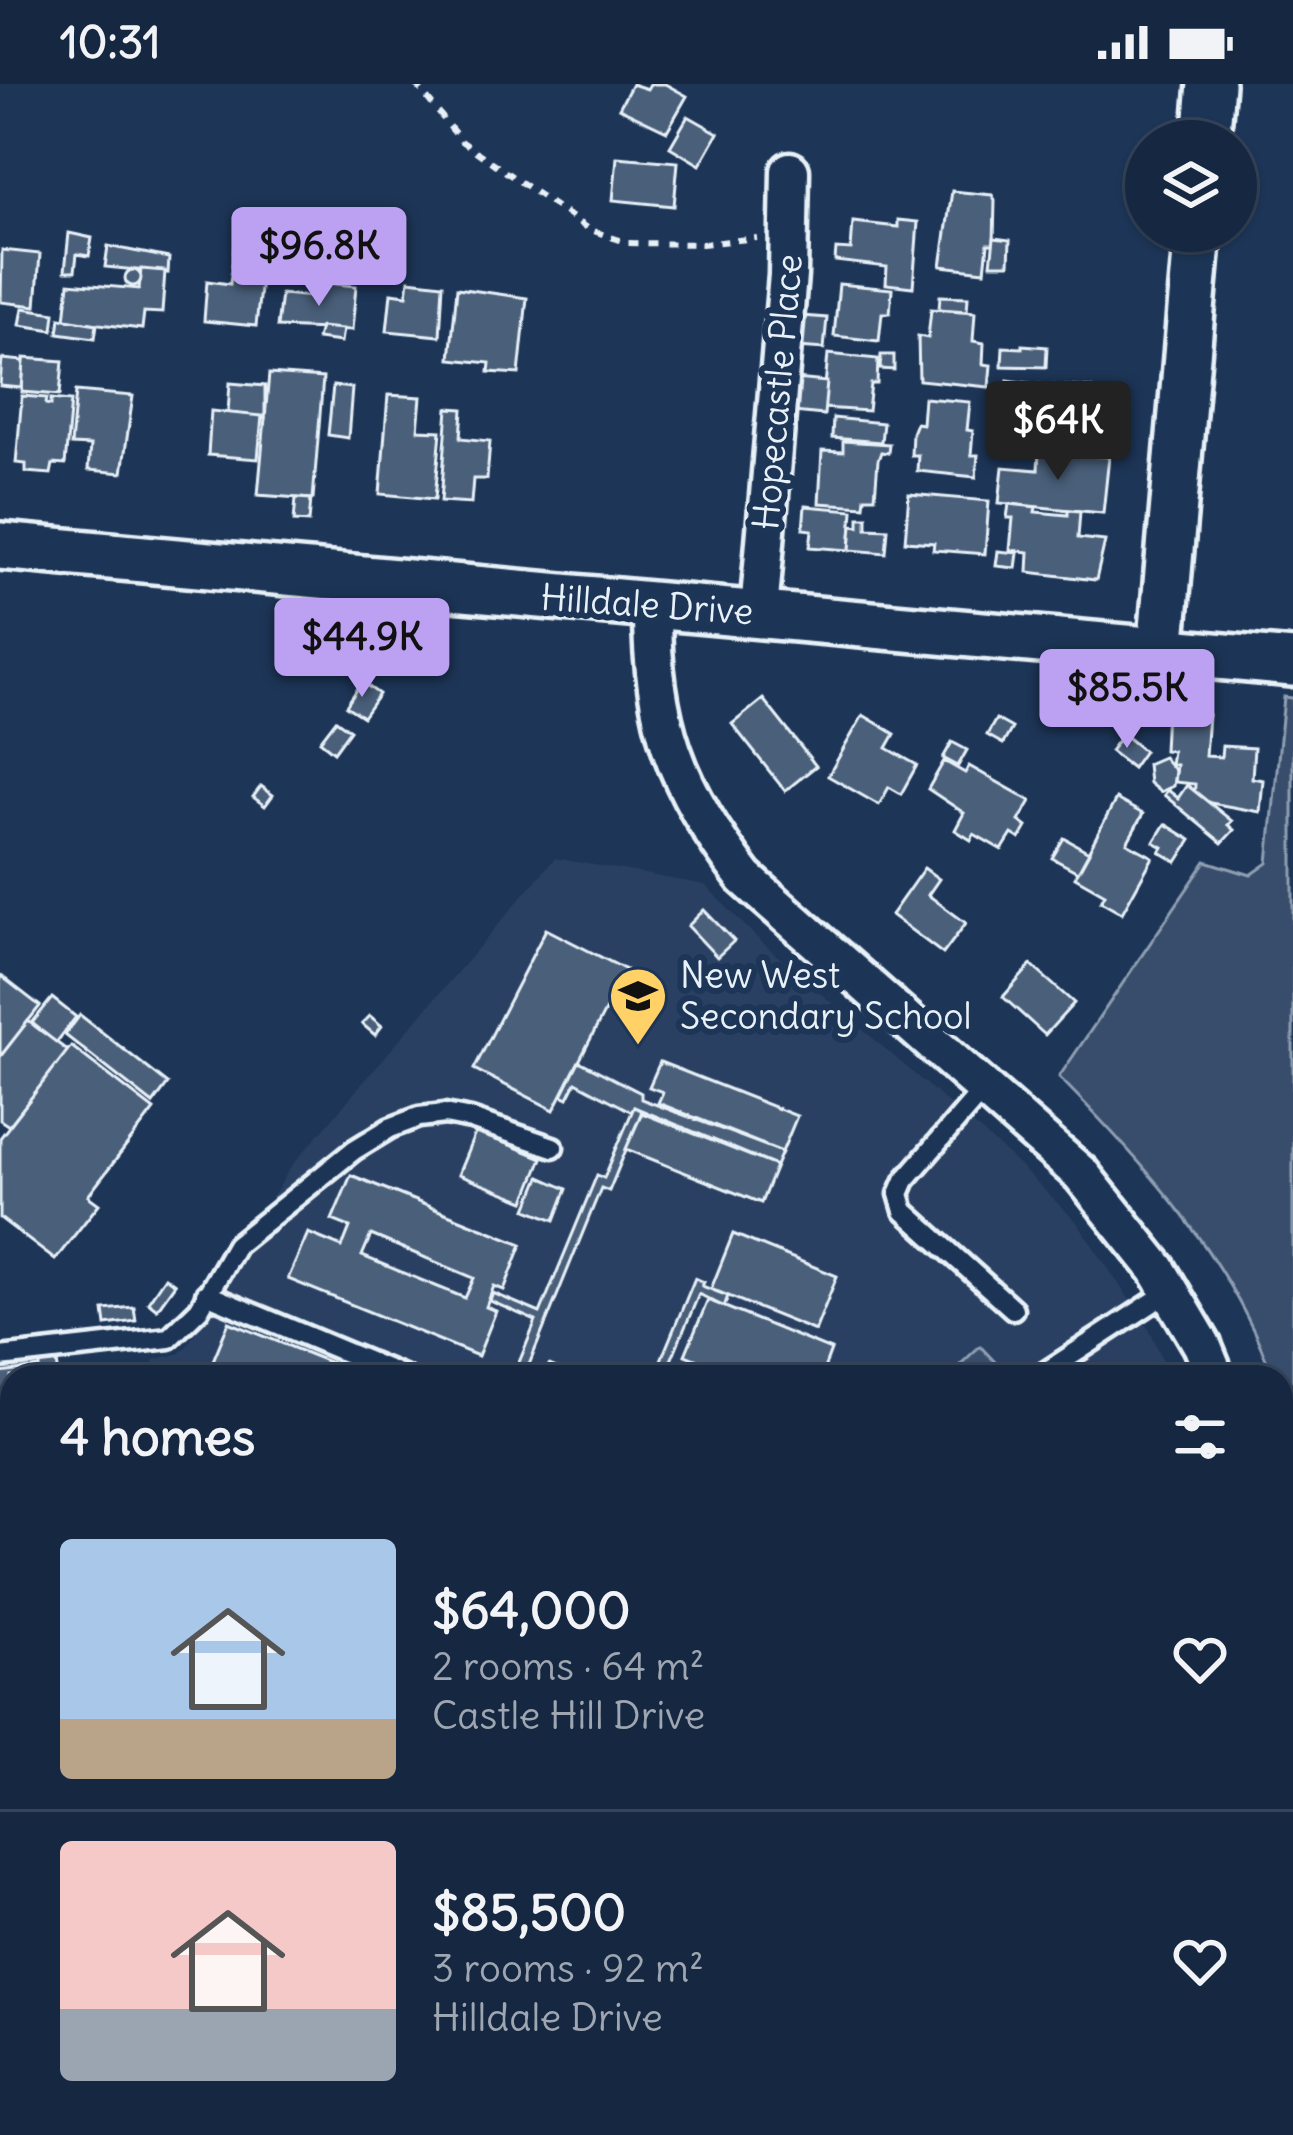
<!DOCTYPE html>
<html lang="en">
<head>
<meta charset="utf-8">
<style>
	:root { --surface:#162841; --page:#1f3048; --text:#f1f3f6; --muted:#9ea6b1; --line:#35445a; --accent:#bca0f2 }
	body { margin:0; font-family:Delius,sans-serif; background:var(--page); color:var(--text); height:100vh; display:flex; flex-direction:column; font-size:45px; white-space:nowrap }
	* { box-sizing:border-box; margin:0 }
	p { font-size:39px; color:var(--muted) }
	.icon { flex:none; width:66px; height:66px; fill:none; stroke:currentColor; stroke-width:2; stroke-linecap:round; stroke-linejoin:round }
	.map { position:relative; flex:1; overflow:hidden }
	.side { position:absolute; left:0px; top:1281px; width:1293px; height:771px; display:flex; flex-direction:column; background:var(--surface); border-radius:36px 36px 0 0; box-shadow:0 3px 9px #0004,0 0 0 3px var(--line) }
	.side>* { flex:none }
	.fabs { position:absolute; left:1125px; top:36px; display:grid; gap:24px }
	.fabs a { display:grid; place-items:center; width:132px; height:132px; border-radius:50%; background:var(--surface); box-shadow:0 3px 9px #0004,0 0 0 3px var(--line); font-size:60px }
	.price { position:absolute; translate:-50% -102px; padding:0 27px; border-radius:12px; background:var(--accent); color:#111; font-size:39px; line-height:78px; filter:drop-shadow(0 3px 6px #0008) }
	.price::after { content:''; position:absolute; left:50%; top:72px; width:36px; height:27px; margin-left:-18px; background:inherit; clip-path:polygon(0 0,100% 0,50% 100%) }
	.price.active { background:#222; color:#fff }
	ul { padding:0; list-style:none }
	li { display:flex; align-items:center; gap:36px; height:300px; padding:0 60px }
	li+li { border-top:3px solid var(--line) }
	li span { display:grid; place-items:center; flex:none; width:336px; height:240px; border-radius:12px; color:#555 }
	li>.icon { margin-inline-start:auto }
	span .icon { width:144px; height:144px; fill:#fffc; stroke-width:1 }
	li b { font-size:51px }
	h2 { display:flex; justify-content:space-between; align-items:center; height:144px; padding:0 60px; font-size:51px }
	.status { display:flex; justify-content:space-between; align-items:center; height:84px; padding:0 60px; background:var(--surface); direction:ltr }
	.status svg { height:33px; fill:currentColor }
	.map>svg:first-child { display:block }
</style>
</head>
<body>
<div class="status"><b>10:31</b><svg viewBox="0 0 49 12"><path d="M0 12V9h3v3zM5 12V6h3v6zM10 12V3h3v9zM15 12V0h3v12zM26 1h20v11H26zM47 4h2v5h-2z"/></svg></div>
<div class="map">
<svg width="1293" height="2051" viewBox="0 0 1293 2051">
	<rect width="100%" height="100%" fill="#1d3557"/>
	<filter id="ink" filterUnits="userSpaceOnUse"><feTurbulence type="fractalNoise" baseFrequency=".00833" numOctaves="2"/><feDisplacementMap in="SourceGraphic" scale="24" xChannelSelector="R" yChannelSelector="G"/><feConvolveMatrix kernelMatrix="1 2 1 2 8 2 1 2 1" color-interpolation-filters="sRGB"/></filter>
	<g filter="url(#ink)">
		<polygon fill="#2a4162" points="555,774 705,801 758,855 1008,1071 1076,1137 1150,1246 1170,1293 155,1293 153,1276 178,1270 188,1261 290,1084"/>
		<g fill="#374d6c" stroke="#909fb2" stroke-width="3">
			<path d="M1284,613l9,1v739l-12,-40v-20h-8c-44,-120 -125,-210 -214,-300l147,-216 45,14 17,-12z"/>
			<polygon points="980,1262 1009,1293 947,1293"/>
			<polygon points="1293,1773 1293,2051 1260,2051 1263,2040 1281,2040 1281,1879"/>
		</g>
		<g fill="#495e7a" stroke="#e8f1f8" stroke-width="3" fill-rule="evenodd">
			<polygon points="632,0 647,5 650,0 665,0 687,12 667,47 619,24"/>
			<polygon points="688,32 718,49 700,81 670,63"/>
			<polygon points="617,73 678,78 674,122 613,116"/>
			<polygon points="952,107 992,111 995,116 994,160 988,160 985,187 941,182"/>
			<polygon points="898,136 918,138 913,203 886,200 887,183 835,177 836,165 851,166 853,138 898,143"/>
			<polygon points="69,149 92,154 89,172 77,170 75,187 65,187"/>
			<polygon points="994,154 1010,156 1009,180 991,180"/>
			<polygon points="108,162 169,174 168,189 105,183"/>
			<polygon points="234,164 264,167 256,242 204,237 207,197 230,200"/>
			<polygon points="2,166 40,170 36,222 1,218"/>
			<polygon points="141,185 165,187 162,229 144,228 142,245 65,236 69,199 139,205"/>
			<circle cx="133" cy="194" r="8"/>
			<polygon points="409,196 443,200 440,252 387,247 391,209 407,211"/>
			<polygon points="316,198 356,202 352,246 277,243 281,210 315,213"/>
			<polygon points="839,200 892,205 890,229 882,229 879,257 834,252"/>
			<polygon points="457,204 527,214 519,290 489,288 490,279 450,275"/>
			<polygon points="940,212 968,213 967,227 939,225"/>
			<polygon points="23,224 55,229 53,246 20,241"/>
			<polygon points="931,225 975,228 973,257 984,259 983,280 991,281 989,303 919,296 918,252 928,254"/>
			<polygon points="801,232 827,234 824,265 798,263"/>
			<polygon points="60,234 97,240 95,254 58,249"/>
			<polygon points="320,243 343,245 341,258 317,255"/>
			<polygon points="1022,261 1047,263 1046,283 1002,282 1003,263 1022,264"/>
			<polygon points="828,270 878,275 877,300 871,300 868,327 823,324"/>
			<polygon points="881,271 894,271 894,286 880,285"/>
			<polygon points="24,274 63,277 60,311 22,308"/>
			<polygon points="2,275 24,277 22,304 0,302"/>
			<polygon points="269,290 323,294 313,415 258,411"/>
			<polygon points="796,295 827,298 824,331 793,328"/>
			<polygon points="1008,296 1037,300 1034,331 1006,328"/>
			<polygon points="230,299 265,302 265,334 228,329"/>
			<polygon points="1037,300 1091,304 1089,332 1080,331 1078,358 1014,351 1016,331 1034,333"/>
			<polygon points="333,302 352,304 348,354 328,351"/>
			<polygon points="76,307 133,312 122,389 88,386 90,362 71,361"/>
			<polygon points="388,311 421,313 418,346 441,347 435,415 380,410"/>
			<polygon points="22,312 47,314 46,320 51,321 51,315 71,317 65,381 53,380 51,390 26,388 26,380 16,379"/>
			<polygon points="924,314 970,318 967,346 973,347 971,371 978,371 976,393 917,387 918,371 911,371 912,349 916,339 922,340"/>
			<polygon points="448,324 463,325 461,354 490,357 487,395 473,395 471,419 441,417"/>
			<polygon points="211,327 262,332 258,375 208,371"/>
			<polygon points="1089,328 1117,331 1114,360 1080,358 1083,331 1089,332"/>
			<polygon points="833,334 883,339 881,358 832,354"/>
			<polygon points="843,357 889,360 888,369 881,368 878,376 875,413 865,413 864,422 819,419 822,367 843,368"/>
			<polygon points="1039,367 1109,373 1103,429 999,419 1003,383 1038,386"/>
			<polygon points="909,410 989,417 985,470 933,466 934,459 905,457"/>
			<polygon points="296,414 311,415 309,438 294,437"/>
			<polygon points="1009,420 1036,423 1035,428 1068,431 1068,426 1080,427 1078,454 1105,457 1096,496 1028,488 1029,468 1010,466 1013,434 1007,434"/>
			<polygon points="805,422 853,426 850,466 810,463 812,446 803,445"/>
			<polygon points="859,433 867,433 867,444 888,445 886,469 850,466 852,441 859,442"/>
			<polygon points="998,467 1018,469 1016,484 996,482"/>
			<polygon points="362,598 379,610 363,633 346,622"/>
			<polygon points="763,615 816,682 785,707 732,640"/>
			<polygon points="1166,627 1208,631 1205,672 1221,673 1222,662 1254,664 1252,694 1263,696 1260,728 1194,716 1195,700 1174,698 1176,681 1170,680 1172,667 1164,666"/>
			<polygon points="863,631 895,650 887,664 917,681 901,710 889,703 879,721 828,692"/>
			<polygon points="996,635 1012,644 1003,660 987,651"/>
			<polygon points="336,636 350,646 334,668 320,657"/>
			<polygon points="1123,650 1144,667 1132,684 1110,667"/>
			<polygon points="952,658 967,666 958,682 943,674"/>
			<polygon points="1163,673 1175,687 1173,702 1160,708 1149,699 1147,680"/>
			<polygon points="944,677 965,689 969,682 1031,717 1019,737 1027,743 1020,755 1012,750 1002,766 974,750 971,756 955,746 964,729 928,705"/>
			<polygon points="1187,701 1232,737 1228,741 1234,746 1222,759 1164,711 1168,706 1178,714"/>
			<polygon points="261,702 273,711 265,722 253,713"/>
			<polygon points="1116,715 1143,730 1127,759 1153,773 1122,829 1101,817 1105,810 1075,793"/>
			<polygon points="1165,740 1191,756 1177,778 1160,768 1163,763 1154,758"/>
			<polygon points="1064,754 1089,768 1078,788 1052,774"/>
			<polygon points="924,784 939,795 928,811 966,839 943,870 891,831"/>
			<polygon points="704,826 734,857 717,873 688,842"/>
			<polygon points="546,845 626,886 554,1026 474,985"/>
			<polygon points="1031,881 1074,919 1045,951 1003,913"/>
			<polygon points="0,891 40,922 0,973"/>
			<polygon points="52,914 76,933 56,959 32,939"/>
			<polygon points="80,931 168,1000 153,1020 65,951"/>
			<polygon points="370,932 382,942 375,951 362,940"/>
			<polygon points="28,937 68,967 9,1042 0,1036 0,973"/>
			<polygon points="71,962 154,1026 88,1112 99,1120 55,1176 0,1134 0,1054"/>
			<polygon points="579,977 641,1009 641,1015 782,1068 776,1082 634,1023 632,1028 576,998 568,1014 562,1011"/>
			<polygon points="660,978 797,1032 782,1068 658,1019 663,1008 649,1003"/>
			<polygon points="634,1023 642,1027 609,1107 601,1104 524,1293 513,1293 536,1237 490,1217 493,1209 540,1229 597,1091 604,1094"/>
			<polygon points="642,1029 776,1082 761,1119 626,1065"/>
			<polygon points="476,1047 542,1074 525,1117 458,1091"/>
			<path d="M351,1091l171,69 -18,46 -10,-4 -8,21 10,4 -18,45 -190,-77 20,-46 34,14 8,-20 -18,-7zM371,1151l103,43 -9,20 -103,-42z"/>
			<polygon points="540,1093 567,1105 555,1136 527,1125"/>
			<polygon points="733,1150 837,1192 815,1247 711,1205"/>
			<polygon points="165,1193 175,1200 157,1225 148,1218"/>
			<polygon points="695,1194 704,1198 702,1202 728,1212 724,1223 699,1210 664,1293 654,1293"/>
			<polygon points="708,1216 831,1266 821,1293 763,1293 751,1288 749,1293 739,1293 685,1271"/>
			<polygon points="134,1223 136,1237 106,1241 104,1226"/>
			<polygon points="229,1238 366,1293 233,1293 210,1284"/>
			<polygon points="57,1278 59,1293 12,1293 12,1342 7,1343 4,1315 0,1316 0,1289 40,1284 40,1280"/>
			<polygon points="549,1281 578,1293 544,1293"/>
			<polygon points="12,1348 12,1401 0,1402 0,1361 9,1359 7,1349"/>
			<polygon points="11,1461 12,1477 0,1478 0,1462"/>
			<polygon points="12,1519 12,1546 0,1547 0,1520"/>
			<polygon points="167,2040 238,2040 228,2051 179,2051 165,2043"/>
			<polygon points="246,2040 288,2040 300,2051 236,2051"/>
			<polygon points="559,2040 608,2040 616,2050 547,2051"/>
			<polygon points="662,2040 692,2040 701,2051 649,2051"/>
			<polygon points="1057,2040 1075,2040 1074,2048 1055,2048"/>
			<polygon points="1075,2040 1107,2040 1107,2048 1075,2045"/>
		</g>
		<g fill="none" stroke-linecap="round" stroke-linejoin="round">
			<g stroke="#e8f1f8" stroke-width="27">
				<g id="service">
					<polyline points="984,1005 905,1096 899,1110 904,1127 1013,1225"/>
					<polyline points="206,1210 405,1293"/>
					<polyline points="0,1273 169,1254 199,1225 236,1161 354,1066 390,1044 419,1033 445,1030 471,1035 553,1063"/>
					<polyline points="1038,1293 1170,1207"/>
				</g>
			</g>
			<g stroke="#e8f1f8" stroke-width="45">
				<g id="minor">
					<path d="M652,522c-1,114 23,181 93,272l336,296 76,95 45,76 13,32"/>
					<polyline points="759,528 788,191 790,87"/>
					<polyline points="0,1903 12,1930"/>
					<polyline points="71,2040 79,2051"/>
					<polyline points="778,2040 780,2051"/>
					<polyline points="1223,2051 1225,2040"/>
				</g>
			</g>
			<g stroke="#e8f1f8" stroke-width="54">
				<g id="tertiary">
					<polyline points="1206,57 1211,0"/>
					<polyline points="0,462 1293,579"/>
					<polyline points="1161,568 1198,147"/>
				</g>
			</g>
			<polyline stroke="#e8f1f8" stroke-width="6" stroke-dasharray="9 9" stroke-linecap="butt" points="416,0 461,57 588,145 628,159 702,160 757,154"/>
			<use href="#service" stroke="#1d3557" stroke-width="18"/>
			<use href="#minor" stroke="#1d3557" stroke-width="36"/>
			<use href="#tertiary" stroke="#1d3557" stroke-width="45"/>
		</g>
	</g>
	<defs>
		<g id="school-pin" transform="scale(3)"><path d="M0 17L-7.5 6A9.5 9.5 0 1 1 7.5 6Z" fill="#ffd166" stroke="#1d3557"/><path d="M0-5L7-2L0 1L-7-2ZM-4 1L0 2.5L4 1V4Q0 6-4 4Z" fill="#111"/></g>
	</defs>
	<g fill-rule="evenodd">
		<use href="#school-pin" x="638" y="912"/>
	</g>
	<g text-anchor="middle" stroke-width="12" stroke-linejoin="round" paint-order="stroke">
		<g font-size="36" fill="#e8f1f8" stroke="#1d3557">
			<text transform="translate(777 308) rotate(-85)" y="13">Hopecastle Place</text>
			<text transform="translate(647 520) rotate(4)" y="13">Hilldale Drive</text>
		</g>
		<g font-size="36" fill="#e8f1f8" stroke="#1d3557" text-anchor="start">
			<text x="680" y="904">New West<tspan x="680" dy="41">Secondary School</tspan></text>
		</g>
	</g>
</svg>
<div class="fabs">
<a><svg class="icon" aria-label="layers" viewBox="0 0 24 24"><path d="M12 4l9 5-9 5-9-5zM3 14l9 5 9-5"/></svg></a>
</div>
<b class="price" style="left:319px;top:225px">$96.8K</b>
<b class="price active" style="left:1058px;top:399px">$64K</b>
<b class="price" style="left:362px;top:616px">$44.9K</b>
<b class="price" style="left:1127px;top:667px">$85.5K</b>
<section class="side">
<h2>4 homes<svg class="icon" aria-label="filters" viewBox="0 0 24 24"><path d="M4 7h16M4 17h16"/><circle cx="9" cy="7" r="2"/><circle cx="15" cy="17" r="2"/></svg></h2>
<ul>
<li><span style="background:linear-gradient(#a9c7e8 75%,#b9a48a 0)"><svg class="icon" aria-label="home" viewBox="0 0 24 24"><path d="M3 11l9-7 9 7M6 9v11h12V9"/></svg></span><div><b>$64,000</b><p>2 rooms · 64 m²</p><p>Castle Hill Drive</p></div><svg class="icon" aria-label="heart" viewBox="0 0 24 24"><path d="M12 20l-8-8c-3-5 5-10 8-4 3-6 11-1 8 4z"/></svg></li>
<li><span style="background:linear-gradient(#f6c9c9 70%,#9aa5b1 0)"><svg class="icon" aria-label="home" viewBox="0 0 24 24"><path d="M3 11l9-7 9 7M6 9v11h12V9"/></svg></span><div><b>$85,500</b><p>3 rooms · 92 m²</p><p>Hilldale Drive</p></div><svg class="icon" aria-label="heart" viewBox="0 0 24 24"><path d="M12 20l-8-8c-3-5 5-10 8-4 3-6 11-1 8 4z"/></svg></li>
</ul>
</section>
</div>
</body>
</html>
